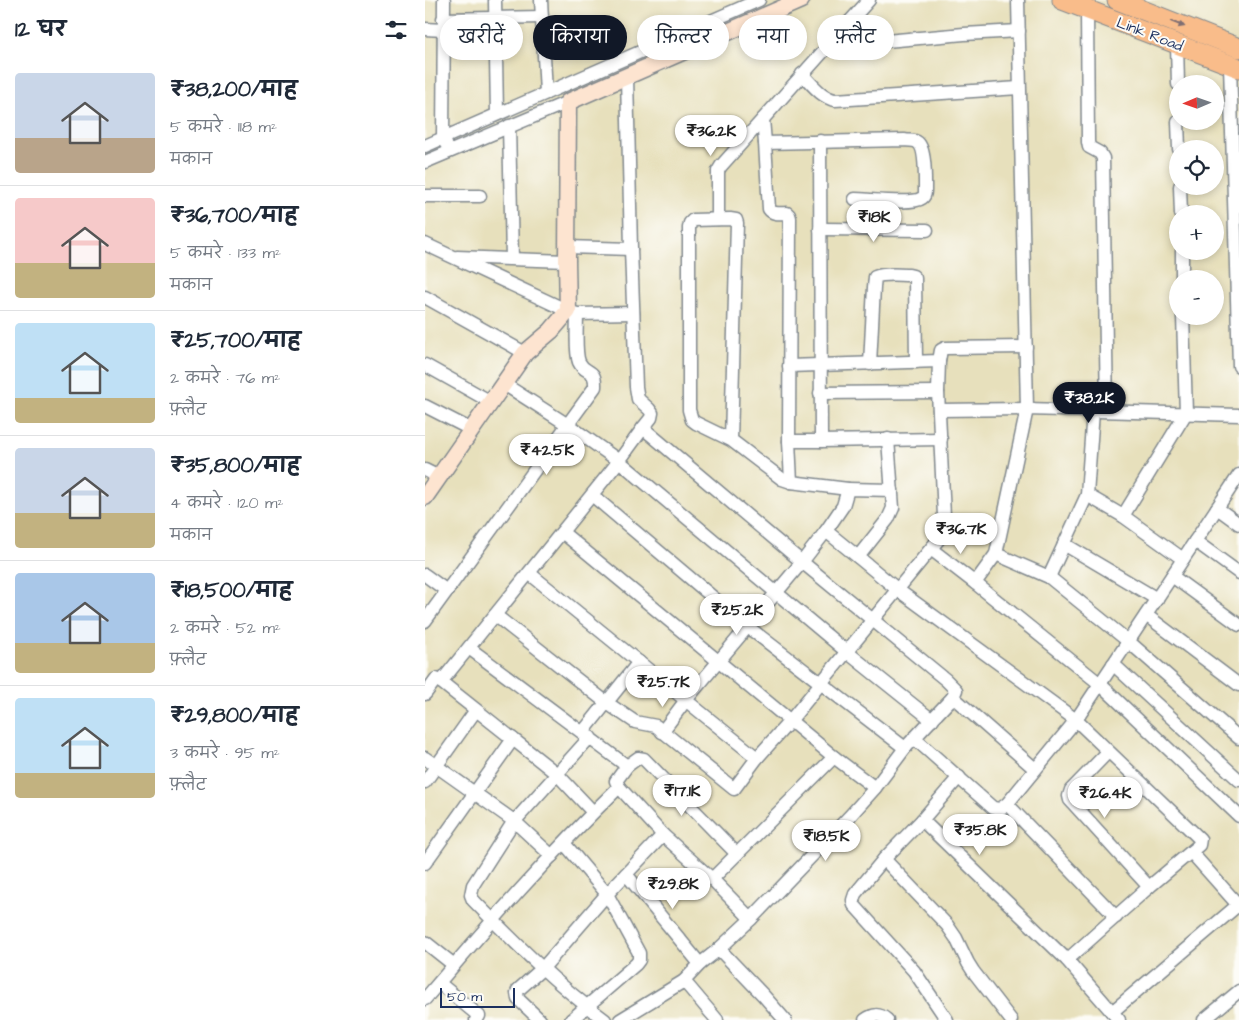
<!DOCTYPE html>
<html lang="hi">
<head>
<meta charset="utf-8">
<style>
	:root { --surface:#fff; --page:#f2f2f3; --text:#1f2937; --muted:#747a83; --line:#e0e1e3; --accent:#111827 }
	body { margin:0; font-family:"Architects Daughter","Playpen Sans Deva",sans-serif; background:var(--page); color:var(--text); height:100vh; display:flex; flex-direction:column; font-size:19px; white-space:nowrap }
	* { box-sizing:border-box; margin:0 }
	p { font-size:16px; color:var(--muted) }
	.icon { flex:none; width:28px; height:28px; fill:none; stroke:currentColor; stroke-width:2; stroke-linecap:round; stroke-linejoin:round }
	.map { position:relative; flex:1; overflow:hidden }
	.panel { display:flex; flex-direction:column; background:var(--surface); width:425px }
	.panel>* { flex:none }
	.guide { position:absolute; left:15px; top:15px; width:475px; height:45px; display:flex; gap:10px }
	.needle { width:32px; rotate:268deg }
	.tools { position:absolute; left:744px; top:75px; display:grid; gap:10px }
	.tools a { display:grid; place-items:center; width:55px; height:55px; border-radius:50%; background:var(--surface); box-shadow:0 2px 8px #0003; font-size:25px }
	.scale { position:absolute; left:15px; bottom:12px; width:75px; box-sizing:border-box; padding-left:5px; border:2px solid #1b2f5e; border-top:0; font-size:14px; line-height:18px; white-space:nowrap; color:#1b2f5e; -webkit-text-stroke:4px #fdfcf7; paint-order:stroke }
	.price { position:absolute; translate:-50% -42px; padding:0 11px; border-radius:18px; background:#fff; color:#222; font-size:16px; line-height:32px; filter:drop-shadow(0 1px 2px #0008) }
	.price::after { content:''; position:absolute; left:50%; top:30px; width:15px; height:11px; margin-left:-8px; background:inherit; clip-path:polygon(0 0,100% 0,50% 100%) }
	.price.selected { background:var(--accent); color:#fff }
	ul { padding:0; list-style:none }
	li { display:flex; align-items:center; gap:15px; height:125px; padding:0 15px }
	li+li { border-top:1px solid var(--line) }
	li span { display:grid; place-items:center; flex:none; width:140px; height:100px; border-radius:5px; color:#555 }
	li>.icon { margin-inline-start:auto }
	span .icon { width:60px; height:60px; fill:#fffc; stroke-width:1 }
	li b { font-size:21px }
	h2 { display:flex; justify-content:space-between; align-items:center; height:60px; padding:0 15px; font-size:21px }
	.pill { padding:0 18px; border-radius:22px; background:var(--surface); box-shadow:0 2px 8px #0003; font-size:18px; line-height:45px }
	.pill.selected { background:var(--accent); color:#fff }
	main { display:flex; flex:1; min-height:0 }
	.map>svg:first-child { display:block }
</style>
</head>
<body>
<main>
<section class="panel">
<h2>12 घर<svg class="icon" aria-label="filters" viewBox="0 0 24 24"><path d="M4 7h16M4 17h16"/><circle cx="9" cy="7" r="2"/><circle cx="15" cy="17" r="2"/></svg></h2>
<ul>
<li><span style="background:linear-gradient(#c9d6e8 65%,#b9a48a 0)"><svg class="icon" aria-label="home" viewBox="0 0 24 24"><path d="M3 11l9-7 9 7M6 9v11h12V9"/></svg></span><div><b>₹38,200/माह</b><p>5 कमरे · 118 m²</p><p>मकान</p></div></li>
<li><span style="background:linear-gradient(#f6c9c9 65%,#c2b280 0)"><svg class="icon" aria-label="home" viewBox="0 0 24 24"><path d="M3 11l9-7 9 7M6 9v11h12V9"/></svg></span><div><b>₹36,700/माह</b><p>5 कमरे · 133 m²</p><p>मकान</p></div></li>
<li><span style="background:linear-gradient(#bfe0f5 75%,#c2b280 0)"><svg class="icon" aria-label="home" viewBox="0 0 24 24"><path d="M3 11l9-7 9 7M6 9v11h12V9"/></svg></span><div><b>₹25,700/माह</b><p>2 कमरे · 76 m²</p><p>फ़्लैट</p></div></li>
<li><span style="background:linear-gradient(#c9d6e8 65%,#c2b280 0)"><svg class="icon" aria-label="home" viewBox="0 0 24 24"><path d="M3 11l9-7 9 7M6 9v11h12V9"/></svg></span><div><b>₹35,800/माह</b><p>4 कमरे · 120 m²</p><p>मकान</p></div></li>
<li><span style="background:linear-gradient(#a9c7e8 70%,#c2b280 0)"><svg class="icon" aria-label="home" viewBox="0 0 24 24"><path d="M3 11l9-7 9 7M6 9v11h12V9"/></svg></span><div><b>₹18,500/माह</b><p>2 कमरे · 52 m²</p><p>फ़्लैट</p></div></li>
<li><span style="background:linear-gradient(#bfe0f5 75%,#c2b280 0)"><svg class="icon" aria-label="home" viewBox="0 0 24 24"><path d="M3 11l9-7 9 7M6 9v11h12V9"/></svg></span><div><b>₹29,800/माह</b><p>3 कमरे · 95 m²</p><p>फ़्लैट</p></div></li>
</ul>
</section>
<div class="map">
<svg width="814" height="1020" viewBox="0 0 814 1020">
	<rect width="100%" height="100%" fill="#fdfcf7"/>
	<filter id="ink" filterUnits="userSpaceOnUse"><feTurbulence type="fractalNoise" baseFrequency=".02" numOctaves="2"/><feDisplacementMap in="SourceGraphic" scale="10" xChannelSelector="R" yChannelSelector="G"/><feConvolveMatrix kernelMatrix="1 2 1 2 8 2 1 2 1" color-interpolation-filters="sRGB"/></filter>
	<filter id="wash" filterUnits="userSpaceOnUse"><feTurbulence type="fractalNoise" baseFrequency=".0096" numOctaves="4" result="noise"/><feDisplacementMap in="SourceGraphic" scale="20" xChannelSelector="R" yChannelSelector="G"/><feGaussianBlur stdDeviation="1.12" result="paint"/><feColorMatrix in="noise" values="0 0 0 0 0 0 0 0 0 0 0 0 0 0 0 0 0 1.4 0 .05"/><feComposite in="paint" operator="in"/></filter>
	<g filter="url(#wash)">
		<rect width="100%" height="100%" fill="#e7e0bc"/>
	</g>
	<g filter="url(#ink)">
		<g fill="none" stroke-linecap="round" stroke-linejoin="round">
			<g stroke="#81888d" stroke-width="15">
				<g id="street">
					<polyline points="19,0 18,138 21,144"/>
					<polyline points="70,0 72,114"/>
					<polyline points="116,0 121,93"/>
					<polyline points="593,0 602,409 571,554 550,583 675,684 814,816"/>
					<polyline points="662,10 663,142 664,147 675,153 678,158 682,411"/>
					<polyline points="18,19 117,17"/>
					<polyline points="425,21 450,42 539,34 594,31"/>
					<polyline points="0,29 18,30"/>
					<polyline points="752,44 753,84"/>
					<polyline points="805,65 814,366"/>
					<path d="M377,74c10,10 19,23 33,26l184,-12"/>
					<polyline points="202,77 206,249 211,387 213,399 224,409 227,413 226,418 218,428"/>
					<polyline points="753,121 754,149"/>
					<polyline points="84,126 87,258"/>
					<polyline points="395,141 396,441 516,439"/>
					<path d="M340,143l4,66c4,6 13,4 18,4l2,2 1,3 -1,223 2,41"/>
					<polyline points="0,146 334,0"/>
					<polyline points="0,162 143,102"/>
					<polyline points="755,186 756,214"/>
					<polyline points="0,196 55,196"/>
					<path d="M430,199c13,0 58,6 67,-1 3,-2 3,-4 3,-7 0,-10 1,-44 -8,-49 -3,-2 -8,-1 -12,-2l-140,3 -2,-24 106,-119"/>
					<polyline points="293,219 293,171 296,166 338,119"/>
					<polyline points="395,229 502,230"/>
					<polyline points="0,244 143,311 152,314 208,313"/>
					<polyline points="142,247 206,249"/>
					<polyline points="757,251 757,279"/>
					<polyline points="32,257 142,261"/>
					<polyline points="0,297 100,353"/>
					<path d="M445,364l4,-77 1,-10c9,-4 23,-2 34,-2l4,1 2,2 1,84"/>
					<polyline points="0,365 66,402"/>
					<polyline points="364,366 514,361 516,350 520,348 601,347"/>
					<polyline points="79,384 143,425 194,461 422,652 507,720"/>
					<polyline points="395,393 513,392"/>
					<polyline points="0,406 47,430"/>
					<polyline points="514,410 602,409 814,415"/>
					<polyline points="463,439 468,508 463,519 433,557 473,590 651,720 775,839 774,845 724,887 642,960"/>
					<polyline points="306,440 312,223 311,220 305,219 268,220 265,223 264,228 264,410 267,420 271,423 306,440 357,479 366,482 423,489"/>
					<polyline points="364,441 396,441"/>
					<polyline points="0,470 14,477"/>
					<polyline points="167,495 323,627 480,748"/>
					<polyline points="662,495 698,516 758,559"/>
					<polyline points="792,508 814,524"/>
					<polyline points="698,516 761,413 758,316"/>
					<polyline points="401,531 433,557"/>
					<polyline points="137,532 409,757 450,788"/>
					<polyline points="770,541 814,573"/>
					<polyline points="639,544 732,599"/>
					<polyline points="506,549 550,583"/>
					<polyline points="571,554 624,577 703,641 814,738"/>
					<path d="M104,573l228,185 33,-37 148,-181c5,-8 6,-15 6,-24l-6,-124 1,-31"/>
					<polyline points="0,575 22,591"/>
					<polyline points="747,576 814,625"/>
					<polyline points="624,577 662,495 668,411"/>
					<polyline points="70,615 182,703 210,722 231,726 309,789 332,758"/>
					<polyline points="721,615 814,685"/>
					<path d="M0,621l170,-234c1,-20 -10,-12 -16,-25 -4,-10 -2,-36 -2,-48"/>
					<polyline points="44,648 202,766 191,781 194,787"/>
					<polyline points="688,664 814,780"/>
					<polyline points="0,694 11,679 16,682"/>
					<polyline points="158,732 214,662"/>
					<polyline points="237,732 261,700 377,562 401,531 418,506 423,489 467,490"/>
					<polyline points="165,737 132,774 168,812"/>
					<polyline points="489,738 568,808 575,809 582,804"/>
					<polyline points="683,752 646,790 644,796 645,800 724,887"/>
					<polyline points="0,758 89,821 127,856"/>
					<polyline points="202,766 213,758 219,759 312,854"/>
					<polyline points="0,782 51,710"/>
					<polyline points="497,820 534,777"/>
					<polyline points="139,843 182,894 214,953 214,960 211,964 146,1020"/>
					<polyline points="766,852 814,906"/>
					<polyline points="459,859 522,925 531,938 543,963 548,971 586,1020"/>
					<polyline points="0,863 88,739"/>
					<polyline points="201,874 275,964"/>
					<polyline points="287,879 409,757"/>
					<polyline points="691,917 582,804 651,720 814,475"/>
					<polyline points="0,942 29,965"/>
					<polyline points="259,981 292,1020"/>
					<polyline points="14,983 54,1016 51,1020"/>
					<path d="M0,999c62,-73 125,-145 194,-212l44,48 49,44 39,40"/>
					<polyline points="687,1012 813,905"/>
					<polyline points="115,1020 93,999 92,993 93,990 118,968 182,894 238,835"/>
					<path d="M180,1020c-48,-35 -91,-78 -132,-120l-2,-5 2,-10 39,-61 45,-50 -116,-92 178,-221 24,-33 159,134 144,118 10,10 -3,7 82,72"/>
					<polyline points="195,1020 259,981 275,964 294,949"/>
					<polyline points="360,1020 338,995 294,949 326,919 424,817 450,788 480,748 528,697"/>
					<path d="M440,1020c8,-6 14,-7 22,0"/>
					<polyline points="522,1020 489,971 429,905 428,900 430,894 459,859 497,820 642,960 694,1020"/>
					<polyline points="779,1020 814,991"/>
				</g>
			</g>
			<g stroke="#81888d" stroke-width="19">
				<polyline id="secondary" points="0,497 100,353 126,331 143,311 142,261 143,102 376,0"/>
			</g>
			<g stroke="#81888d" stroke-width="21">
				<g id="primary">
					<polyline points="637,0 814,68"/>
					<polyline points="692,0 814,48"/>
				</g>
			</g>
			<use href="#street" stroke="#fff" stroke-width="12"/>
			<use href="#secondary" stroke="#fde4d0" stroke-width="16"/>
			<use href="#primary" stroke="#f9bc8a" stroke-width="19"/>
		</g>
		<defs><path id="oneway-solid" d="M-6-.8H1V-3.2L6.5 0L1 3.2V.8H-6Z" transform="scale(1.25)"/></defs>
		<use fill="#7f6e72" href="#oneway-solid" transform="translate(753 24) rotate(21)"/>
	</g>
	<g text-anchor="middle" stroke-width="4" stroke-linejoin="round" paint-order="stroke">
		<g font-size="15" fill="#1b2f5e" stroke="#fdfcf7">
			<text transform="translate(725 34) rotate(21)" y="5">Link Road</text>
		</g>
	</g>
</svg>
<div class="tools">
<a><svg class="needle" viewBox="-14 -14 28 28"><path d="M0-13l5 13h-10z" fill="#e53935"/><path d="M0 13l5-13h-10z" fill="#747a83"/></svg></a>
<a><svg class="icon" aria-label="locate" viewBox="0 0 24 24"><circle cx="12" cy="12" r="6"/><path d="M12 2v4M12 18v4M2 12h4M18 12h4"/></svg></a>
<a>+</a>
<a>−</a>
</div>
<div class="scale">50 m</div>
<b class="price" style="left:286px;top:157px">₹36.2K</b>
<b class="price" style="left:449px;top:243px">₹18K</b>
<b class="price selected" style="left:664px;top:424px">₹38.2K</b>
<b class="price" style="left:122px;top:476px">₹42.5K</b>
<b class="price" style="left:536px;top:555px">₹36.7K</b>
<b class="price" style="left:312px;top:636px">₹25.2K</b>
<b class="price" style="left:238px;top:708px">₹25.7K</b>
<b class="price" style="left:257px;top:817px">₹17.1K</b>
<b class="price" style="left:680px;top:819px">₹26.4K</b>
<b class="price" style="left:555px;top:856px">₹35.8K</b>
<b class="price" style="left:401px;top:862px">₹18.5K</b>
<b class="price" style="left:248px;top:910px">₹29.8K</b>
<div class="guide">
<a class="pill">खरीदें</a>
<a class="pill selected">किराया</a>
<a class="pill">फ़िल्टर</a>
<a class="pill">नया</a>
<a class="pill">फ़्लैट</a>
</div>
</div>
</main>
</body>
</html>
